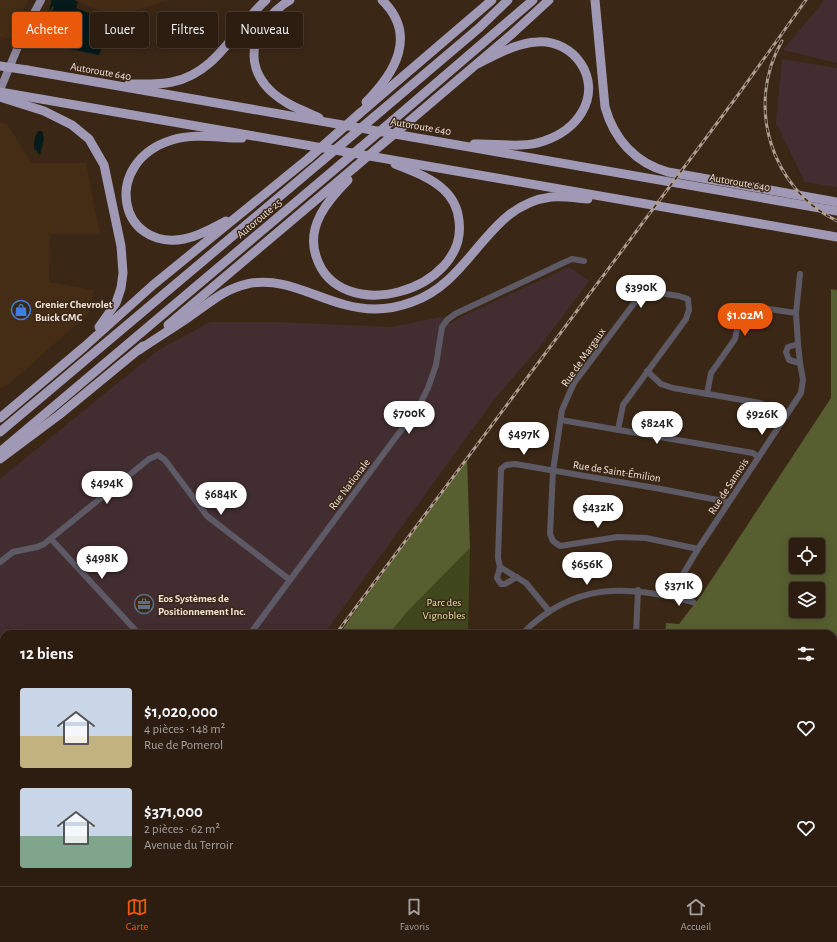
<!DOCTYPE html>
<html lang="fr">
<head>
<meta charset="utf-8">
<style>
	:root { --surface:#2c1d10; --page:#382a1e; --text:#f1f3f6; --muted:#a6a29f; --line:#483b30; --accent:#ea580c }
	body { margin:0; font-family:"Alegreya Sans",sans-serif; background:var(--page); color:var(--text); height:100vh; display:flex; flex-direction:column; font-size:15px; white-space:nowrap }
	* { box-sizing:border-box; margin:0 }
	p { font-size:13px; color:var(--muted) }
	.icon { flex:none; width:22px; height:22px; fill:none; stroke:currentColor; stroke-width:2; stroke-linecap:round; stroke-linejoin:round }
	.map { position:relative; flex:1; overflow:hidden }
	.details { position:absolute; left:0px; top:630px; width:837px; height:256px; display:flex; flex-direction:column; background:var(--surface); border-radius:12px 12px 0 0; box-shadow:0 2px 10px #0003,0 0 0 1px var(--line) }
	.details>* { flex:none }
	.hud { position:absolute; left:12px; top:12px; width:400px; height:36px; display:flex; gap:8px }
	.tools { position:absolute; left:789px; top:538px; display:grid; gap:8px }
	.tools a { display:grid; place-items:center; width:36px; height:36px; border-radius:4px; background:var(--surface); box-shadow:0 2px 10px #0003,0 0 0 1px var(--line); font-size:20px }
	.price { position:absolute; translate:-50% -34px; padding:0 9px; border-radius:14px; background:#fff; color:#222; font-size:13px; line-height:26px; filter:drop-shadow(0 1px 2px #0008) }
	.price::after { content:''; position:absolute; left:50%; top:24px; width:12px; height:9px; margin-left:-6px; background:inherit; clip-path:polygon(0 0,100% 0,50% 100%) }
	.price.current { background:var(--accent); color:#fff }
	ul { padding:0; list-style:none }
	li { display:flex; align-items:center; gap:12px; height:100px; padding:0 20px }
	li span { display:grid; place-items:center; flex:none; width:112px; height:80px; border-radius:4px; color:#555 }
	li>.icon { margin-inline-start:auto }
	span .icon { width:48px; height:48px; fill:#fffc; stroke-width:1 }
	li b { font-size:17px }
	h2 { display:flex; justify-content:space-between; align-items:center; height:48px; padding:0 20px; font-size:17px }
	.chip { padding:0 14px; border-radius:4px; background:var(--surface); box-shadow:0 2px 10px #0003,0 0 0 1px var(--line); font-size:14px; line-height:36px }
	.chip.current { background:var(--accent); color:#fff }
	.menu { display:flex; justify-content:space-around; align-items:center; height:56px; border-top:1px solid var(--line); background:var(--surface); font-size:11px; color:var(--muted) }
	.menu a { display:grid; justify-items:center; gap:2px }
	.menu .current { color:var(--accent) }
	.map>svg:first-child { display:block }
</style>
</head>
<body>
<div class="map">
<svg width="837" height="886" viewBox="0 0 837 886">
	<rect width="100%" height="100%" fill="#3b2716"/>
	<g fill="#452c15">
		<polygon points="0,0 28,0 11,39 0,37"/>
		<polygon points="76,0 169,0 114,17"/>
		<polygon points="0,122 7,124 32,163 86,163 100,234 50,234 49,282 94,290 89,313 10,383 0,388"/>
	</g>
	<g fill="#422d30">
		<polygon points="825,0 837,0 837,63 783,50"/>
		<polygon points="782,59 837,68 837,187 805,182 776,123"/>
		<polygon points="569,267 589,281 541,345 493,401 324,634 4,634 4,882 142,882 139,886 0,886 0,479 157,351 210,322 280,322 391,327 441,317 450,324 459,318"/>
	</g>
	<polygon fill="#41471c" points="470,548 468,634 389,634 407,612"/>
	<g fill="#575f30" fill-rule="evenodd">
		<path d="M831,289l6,1v467l-4,7v-130h-168l1,-11 13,1 23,-30 129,-196zM796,545h22v22h-22zM796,589h22v22h-22z"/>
		<polygon points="467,458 470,548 407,612 389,634 339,634"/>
		<polygon points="655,882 706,882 696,886 655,886"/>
	</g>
	<g fill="#051a1b">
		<polygon points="52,0 74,0 78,2 76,8 111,22 99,55 55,46 56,40 54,37 58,27 48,23 54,7 52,6 50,11 49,10"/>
		<path d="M39,131h3l2,8 -4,16 -6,-7c0,-5 0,-13 5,-17z"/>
	</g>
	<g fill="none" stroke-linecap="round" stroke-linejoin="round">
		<g stroke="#5d5a66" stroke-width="6">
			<polyline points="798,344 800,363"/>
			<polyline points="647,371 661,384 673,388 760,403 785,417"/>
			<polyline points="707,394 711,373 735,339 740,315 748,306 796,313"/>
			<polyline points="561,420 753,453 758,457"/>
			<polyline points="618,430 623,405 686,319 689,310 688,299 679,296 646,291 635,302 574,383 562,410 553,471 550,534 553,541 560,546 618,537 646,538 698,549"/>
			<polyline points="51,539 139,634"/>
			<polyline points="0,562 13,552 37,547 44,544 149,459 158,455 165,460 207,516 290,580"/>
			<polyline points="500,567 497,578 501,584 505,584 517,577"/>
			<polyline points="670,596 698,549 801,393 803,380 800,363 789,360 786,352 788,347 798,344 796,313 800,274"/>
			<polyline points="549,611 526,583 500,567 498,558 501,469 506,465 515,464 661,489 728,502"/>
			<polyline points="250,634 419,406 428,388 436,365 442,327 447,320 455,314 563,263 572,259 584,261"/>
			<path d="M522,634c52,-53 105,-49 171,-32"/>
			<polyline points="636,634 638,590"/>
			<polyline points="0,648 4,655"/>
			<polyline points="0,710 4,706"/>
			<polyline points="0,860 4,856"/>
			<polyline points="367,882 369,886"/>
			<polyline points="210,886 210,882"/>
			<polyline points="266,886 268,882"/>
			<polyline points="314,886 314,882"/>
			<polyline points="417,886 417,882"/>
			<polyline points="505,886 508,882"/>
			<polyline points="568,886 571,882"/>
			<polyline points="625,886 625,882"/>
		</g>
		<polyline stroke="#8d879f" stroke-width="8" points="0,90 25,30 41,0"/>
		<g stroke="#a099b5" stroke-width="9">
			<path d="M290,0c-34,21 -52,62 -17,93 13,12 30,17 46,25"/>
			<path d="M595,0l10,107c9,32 30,56 63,65l169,30"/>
			<polyline points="27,70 837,211"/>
			<path d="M129,84c14,0 29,1 43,-2 45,-9 63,-54 94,-82"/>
			<polyline points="0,92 837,237"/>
			<polyline points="0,97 44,111 72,125 89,139 104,165 121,246 123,273 121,288 116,303 99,327"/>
			<path d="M366,102c29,-29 52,-67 16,-102"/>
			<polyline points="359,114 492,0"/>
			<polyline points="374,117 479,28 508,0"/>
			<polyline points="392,121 533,0"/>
			<polyline points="406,124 513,33 549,0"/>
			<path d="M474,144c23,-1 47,5 70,-3 15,-5 30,-15 38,-29 20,-33 -8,-73 -45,-70 -21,1 -41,13 -60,22"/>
			<path d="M348,180c-20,20 -42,46 -32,76 22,72 152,35 143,-35 -1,-12 -7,-24 -16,-32 -13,-12 -31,-18 -48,-25"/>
			<path d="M226,221c-13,7 -26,15 -42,18 -66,12 -83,-77 -12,-99 23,-7 47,-2 70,-2"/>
			<polyline points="168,325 355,167"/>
			<path d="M139,350c16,-11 34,-22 50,-33 19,-13 35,-28 58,-33 36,-8 66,13 99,21 22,6 45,5 66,-3 61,-21 74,-97 139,-105 12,-1 25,1 37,2"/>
			<polyline points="0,418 84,347 153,285 309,158"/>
			<polyline points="0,432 323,160"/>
			<polyline points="1,451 341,164"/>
			<polyline points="0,459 59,415 143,346"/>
		</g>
		<g stroke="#ae9e91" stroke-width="3">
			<g id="rail">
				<path d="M782,41c-37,64 -11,148 55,180"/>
				<polyline points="336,634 738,95 806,0"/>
				<polyline points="148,886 151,882"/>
			</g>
		</g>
		<use href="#rail" stroke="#3b2716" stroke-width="1.5" stroke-dasharray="4.5" stroke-linecap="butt"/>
		<g stroke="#a099b5" stroke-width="9">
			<polyline points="0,66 27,70"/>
			<polyline points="309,158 359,114"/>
			<polyline points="323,160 374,117"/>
			<polyline points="341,164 392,121"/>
			<polyline points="355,167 406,124"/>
		</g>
	</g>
	<defs>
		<g id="shop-ring" transform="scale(1)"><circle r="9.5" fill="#3b2716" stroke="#3f7fe0" stroke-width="1.5"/><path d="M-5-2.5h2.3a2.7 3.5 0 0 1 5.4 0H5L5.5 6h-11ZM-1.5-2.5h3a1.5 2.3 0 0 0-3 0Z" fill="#3f7fe0"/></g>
		<g id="office-ring" transform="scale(1)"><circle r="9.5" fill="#3b2716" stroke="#5c6f8a" stroke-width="1.5"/><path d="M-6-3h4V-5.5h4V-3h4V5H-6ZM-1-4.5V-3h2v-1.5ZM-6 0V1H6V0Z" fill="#5c6f8a"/></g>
	</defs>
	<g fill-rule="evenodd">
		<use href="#shop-ring" x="21" y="310"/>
		<use href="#office-ring" x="144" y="604"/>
	</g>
	<g text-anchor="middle" stroke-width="3" stroke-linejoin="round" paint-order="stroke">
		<g font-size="11" fill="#f1e4d9" stroke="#3b2716">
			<text transform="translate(101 71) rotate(10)" y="4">Autoroute 640</text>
			<text transform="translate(421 126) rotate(10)" y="4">Autoroute 640</text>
			<text transform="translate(740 182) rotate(10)" y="4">Autoroute 640</text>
			<text transform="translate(259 218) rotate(-40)" y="4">Autoroute 25</text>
			<text transform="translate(583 357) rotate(-55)" y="4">Rue de Margaux</text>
			<text transform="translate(617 471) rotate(9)" y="4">Rue de Saint-Émilion</text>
			<text transform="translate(349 484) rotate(-53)" y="4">Rue Nationale</text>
			<text transform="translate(728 486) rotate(-57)" y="4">Rue de Sannois</text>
		</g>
		<g font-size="11" font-weight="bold" fill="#f1e4d9" stroke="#3b2716" text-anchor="start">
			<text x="35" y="308">Grenier Chevrolet<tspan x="35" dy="13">Buick GMC</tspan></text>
			<text x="158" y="602">Eos Systèmes de<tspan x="158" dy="13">Positionnement Inc.</tspan></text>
		</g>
		<g font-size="11" fill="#d7e599" stroke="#3b2716">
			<text x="444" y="606">Parc des<tspan x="444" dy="13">Vignobles</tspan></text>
		</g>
	</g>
</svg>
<div class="tools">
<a><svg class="icon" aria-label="locate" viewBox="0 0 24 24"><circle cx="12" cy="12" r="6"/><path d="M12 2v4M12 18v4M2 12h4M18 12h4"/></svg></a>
<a><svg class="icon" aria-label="layers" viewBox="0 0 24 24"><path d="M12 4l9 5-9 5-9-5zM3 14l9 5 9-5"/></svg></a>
</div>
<b class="price" style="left:641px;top:309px">$390K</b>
<b class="price current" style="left:745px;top:337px">$1.02M</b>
<b class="price" style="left:409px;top:435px">$700K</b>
<b class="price" style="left:762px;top:436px">$926K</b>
<b class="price" style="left:657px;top:445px">$824K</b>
<b class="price" style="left:524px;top:456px">$497K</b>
<b class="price" style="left:107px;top:505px">$494K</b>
<b class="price" style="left:221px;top:516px">$684K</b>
<b class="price" style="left:598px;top:529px">$432K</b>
<b class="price" style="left:102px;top:580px">$498K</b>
<b class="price" style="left:587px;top:586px">$656K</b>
<b class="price" style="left:679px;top:607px">$371K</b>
<div class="hud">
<a class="chip current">Acheter</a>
<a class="chip">Louer</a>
<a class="chip">Filtres</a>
<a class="chip">Nouveau</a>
</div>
<section class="details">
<h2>12 biens<svg class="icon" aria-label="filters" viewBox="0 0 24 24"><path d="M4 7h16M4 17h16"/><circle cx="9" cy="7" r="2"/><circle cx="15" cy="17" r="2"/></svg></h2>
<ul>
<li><span style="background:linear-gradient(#c9d6e8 60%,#c2b280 0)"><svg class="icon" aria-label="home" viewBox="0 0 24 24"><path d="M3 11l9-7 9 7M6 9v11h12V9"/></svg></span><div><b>$1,020,000</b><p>4 pièces · 148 m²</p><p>Rue de Pomerol</p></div><svg class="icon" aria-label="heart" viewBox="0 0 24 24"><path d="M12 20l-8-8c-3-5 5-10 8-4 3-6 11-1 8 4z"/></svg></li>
<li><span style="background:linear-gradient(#c9d6e8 60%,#7fa58c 0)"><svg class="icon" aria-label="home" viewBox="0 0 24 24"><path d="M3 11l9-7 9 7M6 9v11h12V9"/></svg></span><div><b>$371,000</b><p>2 pièces · 62 m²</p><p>Avenue du Terroir</p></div><svg class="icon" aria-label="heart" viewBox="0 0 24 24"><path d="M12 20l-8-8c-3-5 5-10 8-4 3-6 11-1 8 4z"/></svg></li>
</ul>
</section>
</div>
<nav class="menu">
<a class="current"><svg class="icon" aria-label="map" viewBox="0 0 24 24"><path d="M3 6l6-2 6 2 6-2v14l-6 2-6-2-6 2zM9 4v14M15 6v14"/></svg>Carte</a>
<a><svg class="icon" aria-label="saved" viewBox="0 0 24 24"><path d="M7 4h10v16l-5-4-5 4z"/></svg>Favoris</a>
<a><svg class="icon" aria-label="home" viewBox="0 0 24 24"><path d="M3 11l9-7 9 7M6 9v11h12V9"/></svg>Accueil</a>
</nav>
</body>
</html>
